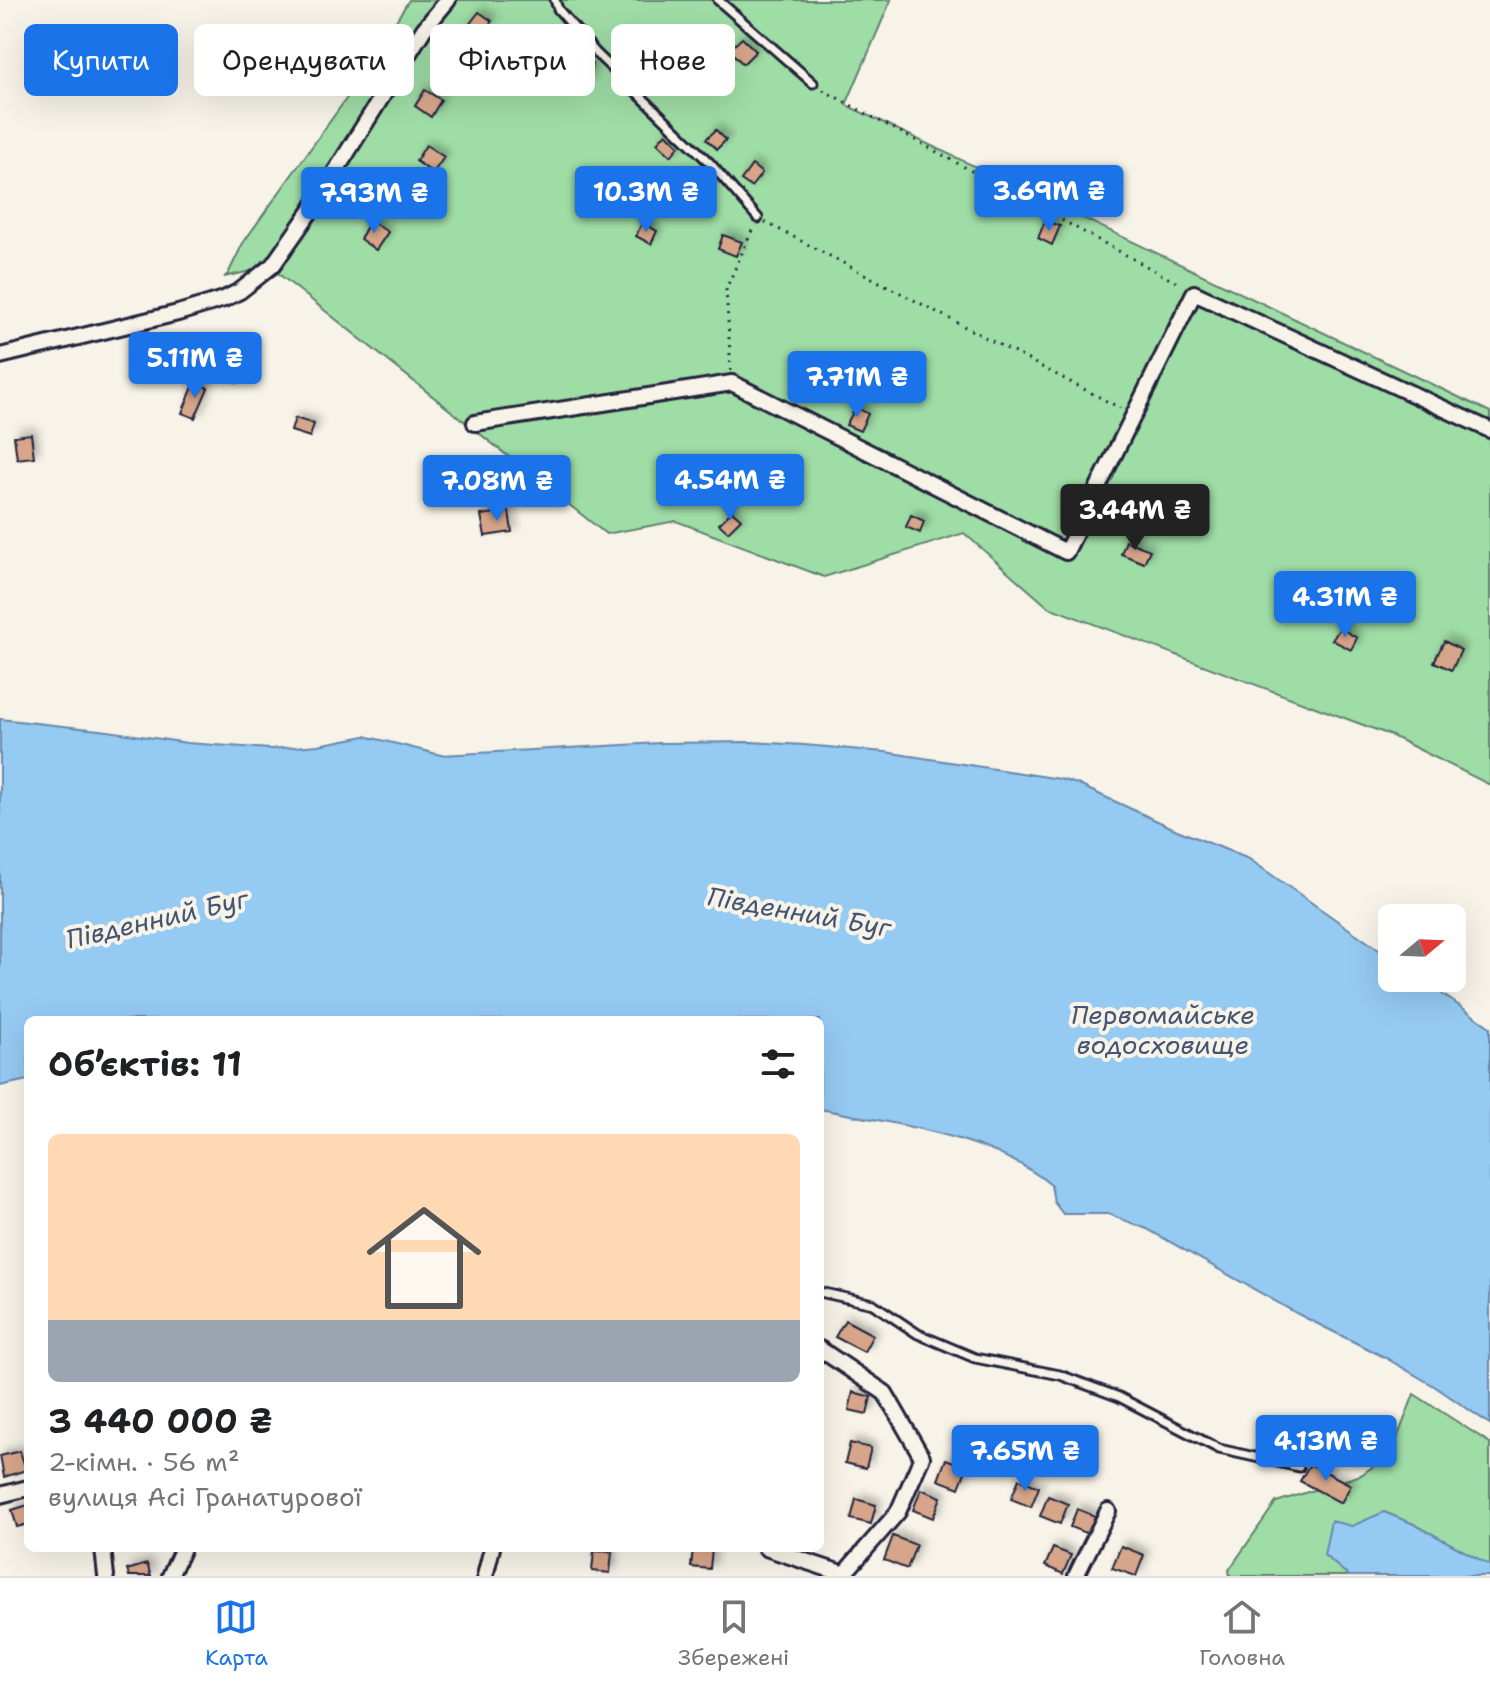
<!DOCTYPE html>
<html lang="uk">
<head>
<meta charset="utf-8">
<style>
	:root { --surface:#fff; --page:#f2f2f2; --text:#202124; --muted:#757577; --line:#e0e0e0; --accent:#1a73e8 }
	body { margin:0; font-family:"Shantell Sans",sans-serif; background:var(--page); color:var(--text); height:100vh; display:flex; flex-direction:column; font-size:30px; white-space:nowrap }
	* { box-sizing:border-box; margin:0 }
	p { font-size:26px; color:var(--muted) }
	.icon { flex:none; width:44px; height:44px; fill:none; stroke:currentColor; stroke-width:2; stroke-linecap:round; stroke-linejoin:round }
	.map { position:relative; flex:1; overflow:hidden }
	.side { position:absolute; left:24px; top:1016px; width:800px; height:536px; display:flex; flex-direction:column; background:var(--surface); border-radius:12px; box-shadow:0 8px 32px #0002 }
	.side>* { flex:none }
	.hud { position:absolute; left:24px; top:24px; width:800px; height:72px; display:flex; gap:16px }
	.needle { width:52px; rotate:71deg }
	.fabs { position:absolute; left:1378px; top:904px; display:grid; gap:16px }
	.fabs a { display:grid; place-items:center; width:88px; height:88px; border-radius:12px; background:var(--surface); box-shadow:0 8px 32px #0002; font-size:40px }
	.price { position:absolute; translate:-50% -68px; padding:0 18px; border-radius:8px; background:var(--accent); color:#fff; font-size:26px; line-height:52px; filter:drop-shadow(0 2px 4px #0008) }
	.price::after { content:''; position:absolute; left:50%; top:48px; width:24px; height:18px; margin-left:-12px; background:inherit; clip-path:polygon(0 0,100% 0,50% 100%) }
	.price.on { background:#222; color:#fff }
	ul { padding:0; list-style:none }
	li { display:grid; align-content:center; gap:16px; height:424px; padding:0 24px }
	li span { display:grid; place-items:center; height:248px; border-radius:12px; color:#555 }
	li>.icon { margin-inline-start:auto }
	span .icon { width:144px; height:144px; fill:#fffc; stroke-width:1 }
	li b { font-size:34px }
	h2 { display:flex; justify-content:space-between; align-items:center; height:96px; padding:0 24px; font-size:34px }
	.pill { padding:0 28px; border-radius:12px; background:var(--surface); box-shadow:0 8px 32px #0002; font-size:28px; line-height:72px }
	.pill.on { background:var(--accent); color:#fff }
	.tab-bar { display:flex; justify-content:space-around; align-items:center; height:112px; border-top:2px solid var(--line); background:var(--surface); font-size:22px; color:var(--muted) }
	.tab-bar a { display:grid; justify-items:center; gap:4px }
	.tab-bar .on { color:var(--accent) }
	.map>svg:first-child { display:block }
</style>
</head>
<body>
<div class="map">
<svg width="1490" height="1576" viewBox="0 0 1490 1576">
	<defs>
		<filter id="shadow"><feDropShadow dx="5" dy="-5" stdDeviation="4" flood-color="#0004"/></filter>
	</defs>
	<rect width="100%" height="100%" fill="#f7f3e8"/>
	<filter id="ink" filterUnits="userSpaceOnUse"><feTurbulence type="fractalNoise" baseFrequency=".0125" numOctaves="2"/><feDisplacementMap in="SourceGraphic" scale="16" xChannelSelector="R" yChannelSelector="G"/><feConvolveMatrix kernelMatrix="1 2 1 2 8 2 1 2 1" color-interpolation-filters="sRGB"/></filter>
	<g filter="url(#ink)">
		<g fill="#9fdda6" stroke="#608070" stroke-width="2">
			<polygon points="409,0 891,0 846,105 1490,412 1490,785 1390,735 1048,607 964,533 824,577 676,521 606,534 270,267 224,277 228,274 243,243 356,85"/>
			<polygon points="1414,1394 1490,1443 1490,1576 1230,1576 1229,1570 1276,1502 1361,1475 1391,1454"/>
		</g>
		<g fill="#95caf3" stroke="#6787a9" stroke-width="2">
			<path d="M0,719l108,12 79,12 84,6 47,-4 47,-9 76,19 219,-12 91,-1 53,3 81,7 175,27 17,5 100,46 72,29 143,100v19h27l71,49v397l-56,-38 -50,-29 -86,-43 -151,-85 -39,-15h-45l-9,-12 -3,-17c-60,-50 -157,-61 -231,-76v-89h-792v60l-28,6z"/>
			<polygon points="1384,1512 1414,1524 1490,1565 1490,1576 1349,1576 1324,1555 1331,1521 1352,1526"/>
		</g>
		<g fill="#d7a68a" stroke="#22223b" stroke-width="2" filter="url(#shadow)">
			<polygon points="479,12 492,21 479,38 465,30"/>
			<polygon points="626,36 635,46 623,58 613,49"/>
			<polygon points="742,38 756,51 743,64 729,50"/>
			<polygon points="575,60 592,63 589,82 574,82"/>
			<polygon points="655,62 667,74 653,87 641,75"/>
			<polygon points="425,90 441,100 431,117 415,106"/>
			<polygon points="716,130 726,140 717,149 706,139"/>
			<polygon points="666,133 679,146 671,156 657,143"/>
			<polygon points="426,145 444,157 433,173 416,161"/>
			<polygon points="752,165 762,173 751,187 741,180"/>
			<polygon points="651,184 668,190 664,205 647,201"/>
			<polygon points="394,186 413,198 404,211 384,200"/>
			<polygon points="370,221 388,232 376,250 360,239"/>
			<polygon points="1045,221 1060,226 1052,245 1038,238"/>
			<polygon points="642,223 657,231 651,244 636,236"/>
			<polygon points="723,235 742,242 736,256 718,249"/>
			<polygon points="232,349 250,359 237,383 218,373"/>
			<polygon points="195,382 208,388 195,418 182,413"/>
			<polygon points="856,407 868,414 860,431 846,425"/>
			<polygon points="295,418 314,424 310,437 291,431"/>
			<polygon points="31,434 34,457 17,459 14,436"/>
			<polygon points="509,511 512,532 485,536 481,515"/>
			<polygon points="732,511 741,519 728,532 719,524"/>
			<polygon points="911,515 924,521 920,533 906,527"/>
			<polygon points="1126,541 1150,550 1144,563 1121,554"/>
			<polygon points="1340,628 1357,638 1351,650 1332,640"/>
			<polygon points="1444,641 1461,650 1452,670 1434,662"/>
			<polygon points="845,1320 873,1335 864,1352 835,1337"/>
			<polygon points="853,1392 871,1397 867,1414 849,1410"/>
			<polygon points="850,1443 871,1448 866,1468 845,1463"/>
			<polygon points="20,1451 26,1470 4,1477 0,1456"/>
			<polygon points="946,1459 967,1467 959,1488 938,1480"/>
			<polygon points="1310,1464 1351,1485 1341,1503 1300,1481"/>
			<polygon points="1019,1479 1039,1487 1031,1507 1011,1499"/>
			<polygon points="921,1489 941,1497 933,1518 913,1510"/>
			<polygon points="1048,1496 1068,1504 1060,1524 1040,1516"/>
			<polygon points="856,1499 876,1505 871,1524 851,1519"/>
			<polygon points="28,1505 28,1524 17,1527 12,1510"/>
			<polygon points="1077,1509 1095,1516 1088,1534 1070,1527"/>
			<polygon points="893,1536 916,1545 907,1569 884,1560"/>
			<polygon points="1121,1546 1144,1555 1136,1576 1112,1568"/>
			<polygon points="693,1548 712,1548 710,1569 691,1567"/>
			<polygon points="1053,1548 1071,1555 1063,1574 1045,1566"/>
			<polygon points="594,1551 612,1552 610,1573 592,1571"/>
			<polygon points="147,1564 151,1576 129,1576 127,1570"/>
		</g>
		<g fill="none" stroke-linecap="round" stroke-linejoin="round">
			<g stroke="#22223b" stroke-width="13">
				<g id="service">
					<polyline points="555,0 558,9 596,53 710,163 758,218"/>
					<polyline points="718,0 813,83"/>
					<polyline points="820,1292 873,1304 918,1334 975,1358 1060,1375 1119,1397 1219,1449 1299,1467"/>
				</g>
			</g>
			<g stroke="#22223b" stroke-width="20">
				<g id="minor">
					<polyline points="0,356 178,313 224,299 240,291 273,265 312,209 424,29 448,0"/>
					<polyline points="475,423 732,383 1066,552 1194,293 1490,430"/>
					<polyline points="820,1349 885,1393 922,1457 898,1512 842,1576"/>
					<polyline points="0,1495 28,1488"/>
					<polyline points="103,1548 106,1576"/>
					<polyline points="766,1548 844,1574"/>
					<polyline points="170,1576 183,1548"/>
					<polyline points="485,1576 492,1548"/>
					<polyline points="1076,1576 1108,1511"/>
				</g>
			</g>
			<g stroke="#22223b" stroke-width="3" stroke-dasharray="2 6" stroke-linecap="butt">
				<polyline points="823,90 1181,285"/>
				<polyline points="765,222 1120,408"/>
				<polyline points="731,371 726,289 753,228"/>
			</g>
			<use href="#service" stroke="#f7f3e8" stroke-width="7"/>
			<use href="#minor" stroke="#f7f3e8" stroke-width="14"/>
		</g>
	</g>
	<g text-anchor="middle" stroke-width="8" stroke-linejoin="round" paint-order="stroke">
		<g font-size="26" font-style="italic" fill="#445472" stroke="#f7f3e8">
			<text transform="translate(799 912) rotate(10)" y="9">Південний Буг</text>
			<text transform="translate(157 919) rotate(-13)" y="9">Південний Буг</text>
			<text x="1163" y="1024">Первомайське<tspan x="1163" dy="30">водосховище</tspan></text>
		</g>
	</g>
</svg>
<div class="fabs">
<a><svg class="needle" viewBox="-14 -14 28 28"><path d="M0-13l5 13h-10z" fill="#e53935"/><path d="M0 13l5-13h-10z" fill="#757577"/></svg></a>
</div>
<b class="price" style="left:1049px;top:233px">3.69M ₴</b>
<b class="price" style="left:646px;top:234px">10.3M ₴</b>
<b class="price" style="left:374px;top:235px">7.93M ₴</b>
<b class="price" style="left:195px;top:400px">5.11M ₴</b>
<b class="price" style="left:857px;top:419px">7.71M ₴</b>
<b class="price" style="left:730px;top:522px">4.54M ₴</b>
<b class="price" style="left:497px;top:523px">7.08M ₴</b>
<b class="price on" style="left:1135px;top:552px">3.44M ₴</b>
<b class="price" style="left:1345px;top:639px">4.31M ₴</b>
<b class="price" style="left:1326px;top:1483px">4.13M ₴</b>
<b class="price" style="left:1025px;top:1493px">7.65M ₴</b>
<div class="hud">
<a class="pill on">Купити</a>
<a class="pill">Орендувати</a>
<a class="pill">Фільтри</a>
<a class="pill">Нове</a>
</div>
<section class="side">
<h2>Об’єктів: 11<svg class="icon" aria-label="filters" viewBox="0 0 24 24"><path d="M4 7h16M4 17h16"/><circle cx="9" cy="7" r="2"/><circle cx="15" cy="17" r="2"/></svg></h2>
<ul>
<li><span style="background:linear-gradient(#ffd9b3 75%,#9aa5b1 0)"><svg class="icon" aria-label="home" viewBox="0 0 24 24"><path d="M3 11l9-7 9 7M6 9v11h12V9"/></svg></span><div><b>3 440 000 ₴</b><p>2-кімн. · 56 m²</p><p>вулиця Асі Гранатурової</p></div></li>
</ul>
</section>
</div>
<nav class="tab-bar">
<a class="on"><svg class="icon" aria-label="map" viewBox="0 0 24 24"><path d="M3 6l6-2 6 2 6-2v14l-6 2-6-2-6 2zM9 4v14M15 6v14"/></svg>Карта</a>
<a><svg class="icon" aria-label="saved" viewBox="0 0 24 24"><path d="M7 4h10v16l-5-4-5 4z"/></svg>Збережені</a>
<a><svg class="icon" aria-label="home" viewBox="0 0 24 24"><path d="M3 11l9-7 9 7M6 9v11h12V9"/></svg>Головна</a>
</nav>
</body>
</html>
